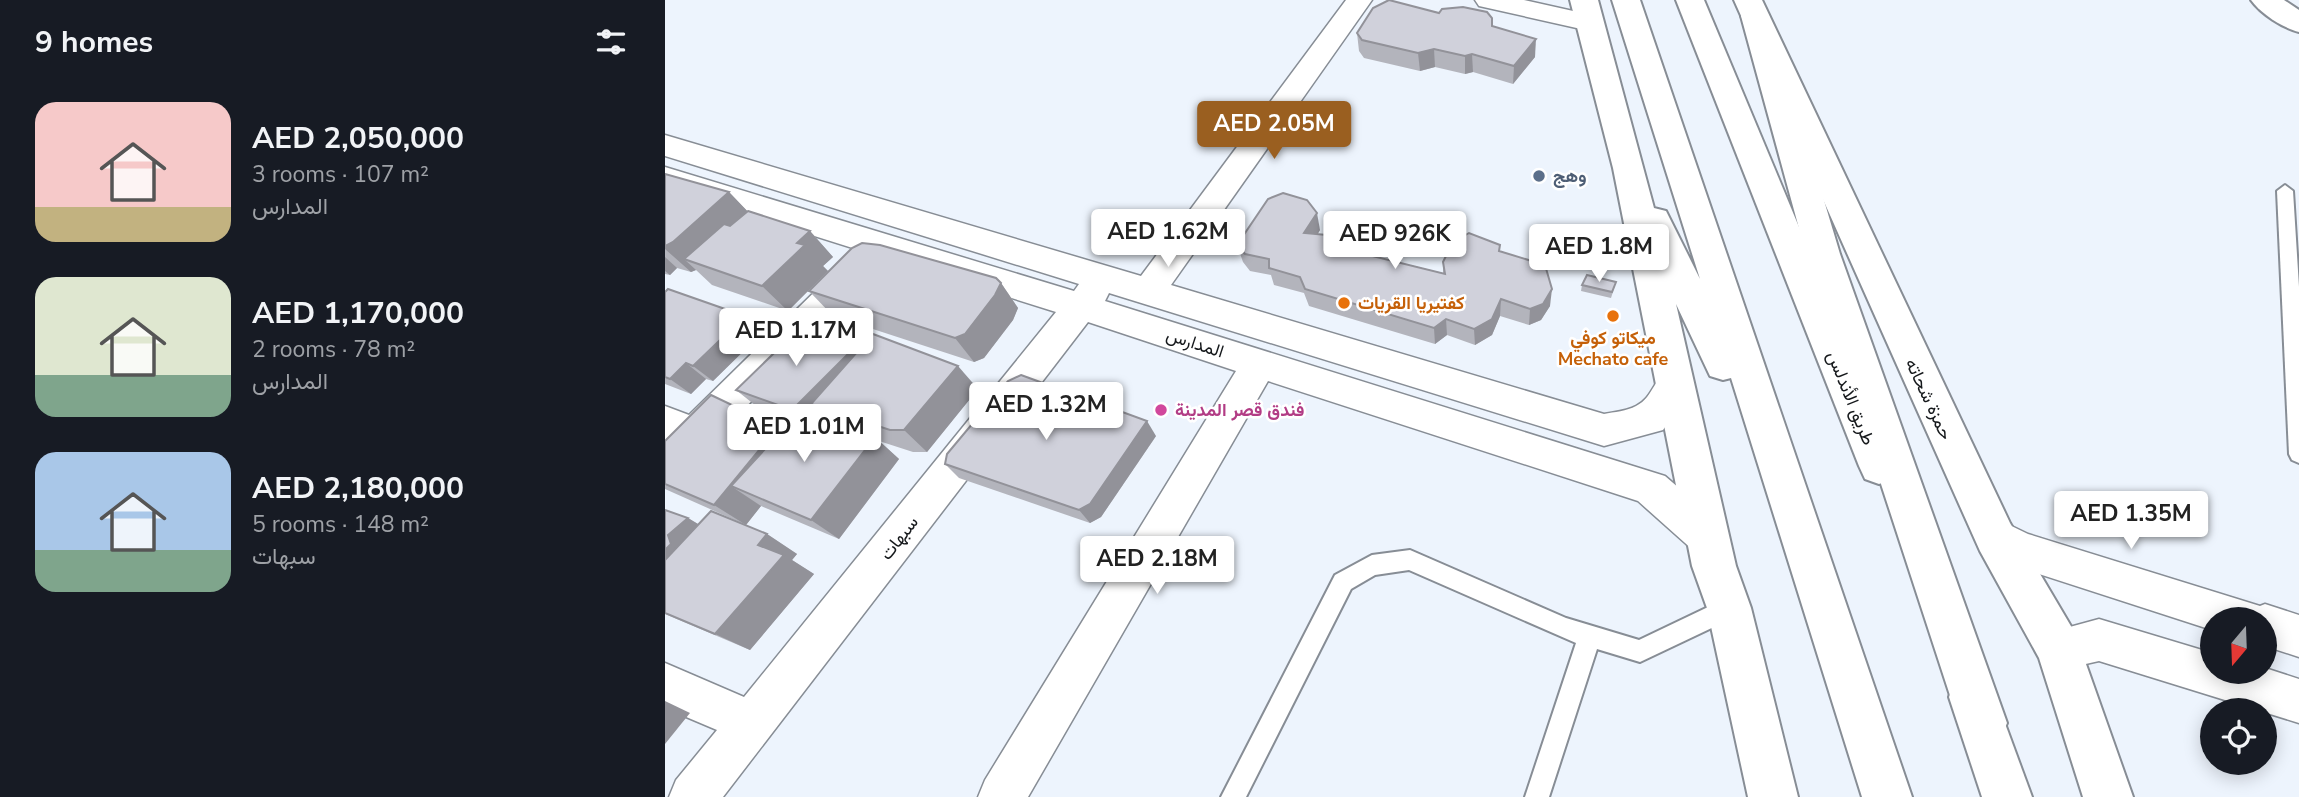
<!DOCTYPE html>
<html lang="en">
<head>
<meta charset="utf-8">
<style>
	:root { --surface:#171b24; --page:#242831; --text:#f1f3f6; --muted:#9ea1a6; --accent:#9a5f20 }
	body { margin:0; font-family:"Nunito Sans",Vazirmatn,sans-serif; background:var(--page); color:var(--text); height:100vh; display:flex; flex-direction:column; font-size:26px; white-space:nowrap }
	* { box-sizing:border-box; margin:0 }
	p { font-size:23px; color:var(--muted) }
	.icon { flex:none; width:38px; height:38px; fill:none; stroke:currentColor; stroke-width:2; stroke-linecap:round; stroke-linejoin:round }
	.map { position:relative; flex:1; overflow:hidden }
	.side { display:flex; flex-direction:column; background:var(--surface); width:665px }
	.side>* { flex:none }
	.needle { width:46px; rotate:199deg }
	.controls { position:absolute; left:1535px; top:607px; display:grid; gap:14px }
	.controls a { display:grid; place-items:center; width:77px; height:77px; border-radius:50%; background:var(--surface); box-shadow:0 4px 18px #0003; font-size:35px }
	.price { position:absolute; translate:-50% -60px; padding:0 16px; border-radius:7px; background:#fff; color:#222; font-size:23px; line-height:46px; filter:drop-shadow(0 2px 4px #0008) }
	.price::after { content:''; position:absolute; left:50%; top:42px; width:21px; height:16px; margin-left:-10px; background:inherit; clip-path:polygon(0 0,100% 0,50% 100%) }
	.price.current { background:var(--accent); color:#fff }
	ul { padding:0; list-style:none }
	li { display:flex; align-items:center; gap:21px; height:175px; padding:0 35px }
	li span { display:grid; place-items:center; flex:none; width:196px; height:140px; border-radius:21px; color:#555 }
	li>.icon { margin-inline-start:auto }
	span .icon { width:84px; height:84px; fill:#fffc; stroke-width:1 }
	li b { font-size:30px }
	h2 { display:flex; justify-content:space-between; align-items:center; height:84px; padding:0 35px; font-size:30px }
	main { display:flex; flex:1; min-height:0 }
	.map>svg:first-child { display:block }
</style>
</head>
<body>
<main>
<section class="side">
<h2>9 homes<svg class="icon" aria-label="filters" viewBox="0 0 24 24"><path d="M4 7h16M4 17h16"/><circle cx="9" cy="7" r="2"/><circle cx="15" cy="17" r="2"/></svg></h2>
<ul>
<li><span style="background:linear-gradient(#f6c9c9 75%,#c2b280 0)"><svg class="icon" aria-label="home" viewBox="0 0 24 24"><path d="M3 11l9-7 9 7M6 9v11h12V9"/></svg></span><div><b>AED 2,050,000</b><p>3 rooms · 107 m²</p><p>المدارس</p></div></li>
<li><span style="background:linear-gradient(#dfe7d0 70%,#7fa58c 0)"><svg class="icon" aria-label="home" viewBox="0 0 24 24"><path d="M3 11l9-7 9 7M6 9v11h12V9"/></svg></span><div><b>AED 1,170,000</b><p>2 rooms · 78 m²</p><p>المدارس</p></div></li>
<li><span style="background:linear-gradient(#a9c7e8 70%,#7fa58c 0)"><svg class="icon" aria-label="home" viewBox="0 0 24 24"><path d="M3 11l9-7 9 7M6 9v11h12V9"/></svg></span><div><b>AED 2,180,000</b><p>5 rooms · 148 m²</p><p>سبهات</p></div></li>
</ul>
</section>
<div class="map">
<svg width="1634" height="797" viewBox="0 0 1634 797">
	<rect width="100%" height="100%" fill="#edf4fd"/>
	<g fill="none" stroke-linecap="round" stroke-linejoin="round">
		<g stroke="#878d95" stroke-width="4">
			<g id="service">
				<polygon points="1620,185 1628,191 1634,287 1634,463 1627,460 1624,454 1612,191"/>
				<polygon points="745,550 901,618 974,640 1064,597 1072,600 1075,608 1072,616 975,662 932,649 884,797 860,797 911,643 744,570 710,575 686,589 581,797 556,797 670,575 707,555"/>
			</g>
		</g>
		<g stroke="#878d95" stroke-width="3">
			<g id="minor">
				<path d="M681,0h26l-201,285 433,129c10,-2 23,-3 32,-8 23,-11 15,-42 51,-30l5,11 -29,43 -59,16 -495,-153 -4,8 560,175 57,49 6,13 -6,13 -14,6 -14,-6 -56,-50 -370,-120 -240,416h-50l7,-17 251,-409 -148,-49 -365,475h-54l7,-17 41,-50 -52,-22v-45l79,34 312,-385 -391,-123v-22l409,124 5,-7 -414,-128v-21l476,141z"/>
				<polygon points="810,0 859,0 935,17 938,23 935,29 925,31 814,6"/>
				<polygon points="194,256 206,260 211,269 206,278 14,476 0,481 0,406 24,415 182,260"/>
				<polygon points="1330,518 1363,534 1595,606 1600,604 1634,615 1634,657 1600,646 1600,620 1547,620 1547,630 1340,563 1316,550 1310,537 1316,524"/>
				<polygon points="1434,619 1547,653 1547,672 1600,672 1600,668 1634,679 1634,723 1434,661 1394,670 1379,664 1372,649 1379,634"/>
			</g>
		</g>
		<g stroke="#878d95" stroke-width="4">
			<g id="primary">
				<polygon points="905,0 933,0 989,208 1001,211 1035,279 947,0 975,0 1247,797 1197,797 1066,378 1058,380 1045,376 1011,304 1071,566 1086,608 1133,797 1083,797 1042,608 1027,566 948,168"/>
				<polygon points="1011,0 1039,0 1234,466 1228,479 1214,484 1200,479 1194,466"/>
				<polygon points="1069,0 1097,0 1345,523 1410,633 1468,797 1418,797 1374,658 1315,551"/>
				<path d="M1586,0h33l15,10v22c-16,-4 -38,-18 -48,-32z"/>
				<polygon points="1307,674 1324,680 1367,797 1317,797 1284,697 1290,680"/>
			</g>
		</g>
		<g stroke="#878d95" stroke-width="4">
			<polygon id="trunk" points="1090,7 1100,10 1104,16 1175,254 1342,723 1335,740 1318,747 1301,740 1294,723 1141,254 1076,16 1080,10"/>
		</g>
		<use href="#service" fill="#fff" fill-rule="evenodd"/>
		<use href="#minor" fill="#fff" fill-rule="evenodd"/>
		<use href="#primary" fill="#fff" fill-rule="evenodd"/>
		<use href="#trunk" fill="#fff" fill-rule="evenodd"/>
	</g>
	<g fill="#b3b4bc">
		<polygon points="827,27 870,57 848,84 808,72 800,74 770,67 755,71 699,58 694,51 692,33"/>
		<polygon points="0,174 64,192 82,211 145,231 168,257 158,266 163,271 123,311 47,285 31,270 26,272 12,268 5,275 0,274"/>
		<polygon points="655,230 652,235 671,247 778,273 778,262 835,252 885,306 876,320 864,325 835,316 827,335 810,345 782,335 770,344 644,306 639,293 609,285 606,275 585,271 578,262 572,245"/>
		<polygon points="951,282 946,298 916,291 917,285"/>
		<polygon points="336,283 353,308 348,320 319,358 309,362 168,316 144,291"/>
		<polygon points="0,292 80,316 97,333 48,381 41,379 26,394 0,384"/>
		<polygon points="194,350 313,389 262,452 248,452 214,441 234,459 174,539 96,506 81,525 0,489 0,441 117,430 125,422 100,413 71,390"/>
		<polygon points="491,436 436,517 425,523 294,478 280,464"/>
		<polygon points="0,510 23,518 33,524 102,534 132,554 127,560 149,574 85,650 0,614"/>
	</g>
	<g fill="#929299">
		<polygon points="871,39 870,57 848,84 849,66"/>
		<polygon points="769,49 770,67 755,71 753,53"/>
		<polygon points="807,54 808,72 800,74 800,56"/>
		<polygon points="64,192 89,218 19,259 31,270 26,272 0,249 0,246"/>
		<polygon points="652,213 655,230 643,250 639,233"/>
		<polygon points="145,231 168,257 158,266 163,271 123,311 97,286 132,243"/>
		<polygon points="0,257 12,268 5,275 0,271"/>
		<polygon points="336,283 353,308 348,320 319,358 309,362 290,338"/>
		<polygon points="887,289 885,306 876,320 864,325 865,309"/>
		<polygon points="836,299 835,316 827,335 810,345 809,329"/>
		<polygon points="80,316 97,333 48,381 28,366"/>
		<polygon points="781,319 782,335 770,344 769,328"/>
		<polygon points="190,347 214,371 146,404 165,421 154,433 127,410"/>
		<polygon points="21,363 41,379 26,394 5,379"/>
		<polygon points="293,366 313,389 262,452 239,430"/>
		<polygon points="482,421 491,436 436,517 425,523 414,510"/>
		<polygon points="113,427 141,449 66,486 96,506 81,525 49,505"/>
		<polygon points="210,437 234,459 174,539 146,520"/>
		<polygon points="23,518 56,538 0,606 0,550 3,535"/>
		<polygon points="102,534 132,554 127,560 149,574 85,650 50,634 93,545"/>
		<polygon points="0,701 25,713 0,744"/>
	</g>
	<g fill="#d0d1db" stroke="#929299" stroke-width="2">
		<polygon points="724,0 774,13 777,9 798,7 822,12 827,18 827,26 871,39 849,66 807,54 800,56 769,49 753,53 697,40 692,33 708,8"/>
		<polygon points="0,174 64,192 8,242 0,246"/>
		<polygon points="618,193 642,200 652,213 639,233 662,235 671,247 780,274 778,262 788,242 804,233 835,245 834,251 880,265 887,289 878,304 865,309 836,299 827,319 809,329 781,319 769,328 640,289 635,277 604,268 604,259 580,254 572,245 603,199"/>
		<polygon points="83,211 145,231 132,243 140,245 97,286 19,259 59,224 65,226"/>
		<polygon points="197,243 215,245 331,278 336,283 330,295 300,334 290,338 144,291 187,248"/>
		<polygon points="922,275 951,282 947,292 917,285"/>
		<polygon points="3,289 80,316 28,366 21,363 5,379 0,377 0,292"/>
		<polygon points="139,324 190,347 127,410 71,390"/>
		<polygon points="208,334 293,366 239,430 225,430 146,404"/>
		<polygon points="356,375 482,421 425,504 414,510 280,464 282,454 343,381"/>
		<polygon points="46,395 113,427 49,505 0,484 0,441"/>
		<polygon points="137,409 210,437 146,520 66,486"/>
		<polygon points="0,510 23,518 3,535 6,544 0,550"/>
		<polygon points="46,511 102,534 93,545 119,555 50,634 0,613 0,560"/>
	</g>
	<circle fill="#5c6f8a" stroke="#fff" stroke-width="2.5" cx="874" cy="176" r="7"/>
	<g fill="#e8710a" stroke="#fff" stroke-width="2.5">
		<circle cx="679" cy="303" r="7"/>
		<circle cx="948" cy="316" r="7"/>
	</g>
	<circle fill="#d1479c" stroke="#fff" stroke-width="2.5" cx="496" cy="410" r="7"/>
	<g text-anchor="middle" stroke-width="5" stroke-linejoin="round" paint-order="stroke">
		<g font-size="18" font-weight="bold" fill="#4e5e75" stroke="#fff" text-anchor="start">
			<text x="888" y="182">وهج</text>
		</g>
		<g font-size="18" font-weight="bold" fill="#c56008" stroke="#fff" text-anchor="start">
			<text x="693" y="309">كفتيريا القريات</text>
			<text x="948" y="344" text-anchor="middle">ميكاتو كوفي<tspan x="948" dy="21">Mechato cafe</tspan></text>
		</g>
		<g font-size="18" fill="#15181b" stroke="#fff">
			<text transform="translate(530 343) rotate(18)" y="6">المدارس</text>
			<text transform="translate(1186 398) rotate(68)" y="6">طريق الأندلس</text>
			<text transform="translate(1264 399) rotate(65)" y="6">حمزة شحاته</text>
			<text transform="translate(234 538) rotate(-52)" y="6">سبهات</text>
		</g>
		<g font-size="18" font-weight="bold" fill="#b23c85" stroke="#fff" text-anchor="start">
			<text x="510" y="416">فندق قصر المدينة</text>
		</g>
	</g>
</svg>
<div class="controls">
<a><svg class="needle" viewBox="-14 -14 28 28"><path d="M0-13l5 13h-10z" fill="#e53935"/><path d="M0 13l5-13h-10z" fill="#9ea1a6"/></svg></a>
<a><svg class="icon" aria-label="locate" viewBox="0 0 24 24"><circle cx="12" cy="12" r="6"/><path d="M12 2v4M12 18v4M2 12h4M18 12h4"/></svg></a>
</div>
<b class="price current" style="left:609px;top:161px">AED 2.05M</b>
<b class="price" style="left:503px;top:269px">AED 1.62M</b>
<b class="price" style="left:730px;top:271px">AED 926K</b>
<b class="price" style="left:934px;top:284px">AED 1.8M</b>
<b class="price" style="left:131px;top:368px">AED 1.17M</b>
<b class="price" style="left:381px;top:442px">AED 1.32M</b>
<b class="price" style="left:139px;top:464px">AED 1.01M</b>
<b class="price" style="left:1466px;top:551px">AED 1.35M</b>
<b class="price" style="left:492px;top:596px">AED 2.18M</b>
</div>
</main>
</body>
</html>
